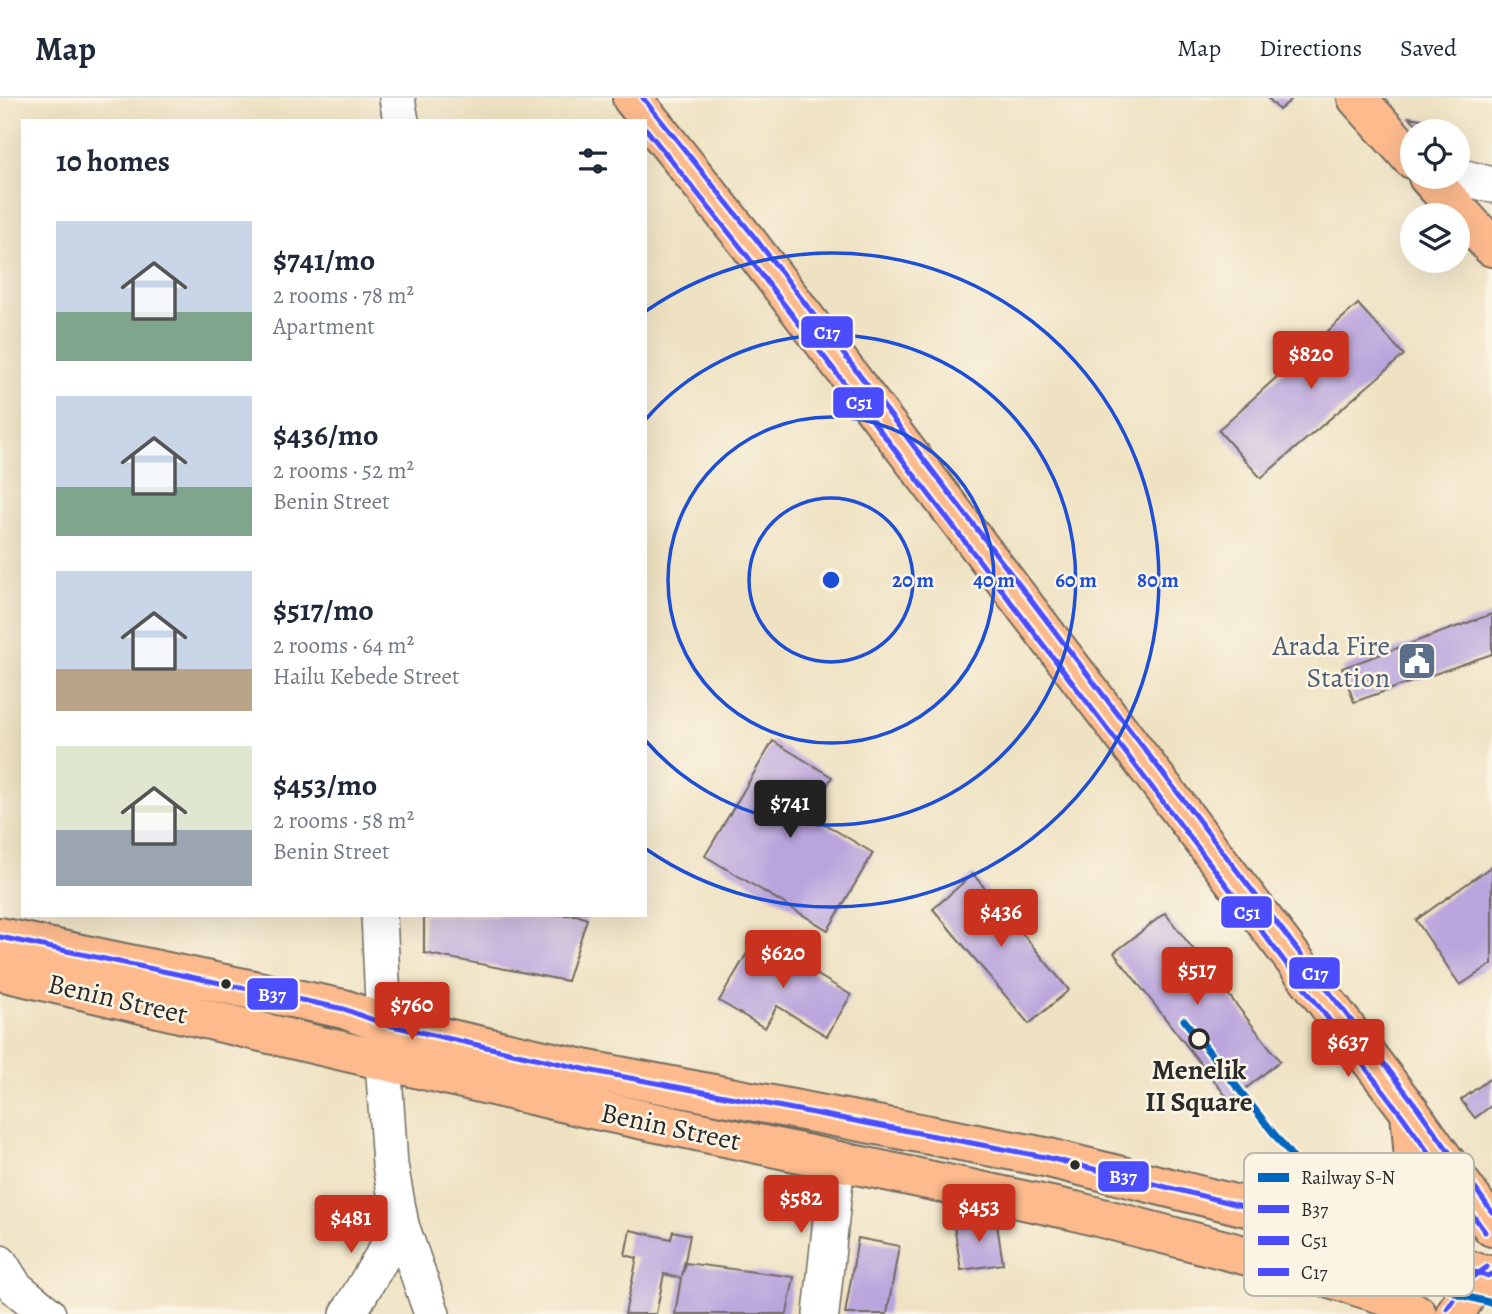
<!DOCTYPE html>
<html lang="en">
<head>
<meta charset="utf-8">
<style>
	:root { --surface:#fff; --page:#f6f6f7; --text:#1f2937; --muted:#747a83; --line:#e0e1e3; --accent:#c8321e }
	body { margin:0; font-family:Alegreya,serif; background:var(--page); color:var(--text); height:100vh; display:flex; flex-direction:column; font-size:26px; white-space:nowrap }
	* { box-sizing:border-box; margin:0 }
	p { font-size:23px; color:var(--muted) }
	.icon { flex:none; width:38px; height:38px; fill:none; stroke:currentColor; stroke-width:2; stroke-linecap:round; stroke-linejoin:round }
	.map { position:relative; flex:1; overflow:hidden }
	.panel { position:absolute; left:21px; top:21px; width:626px; height:798px; display:flex; flex-direction:column; background:var(--surface); border-radius:0px; box-shadow:0 7px 28px #0002 }
	.panel>* { flex:none }
	.fabs { position:absolute; left:1400px; top:21px; display:grid; gap:14px }
	.fabs a { display:grid; place-items:center; width:70px; height:70px; border-radius:50%; background:var(--surface); box-shadow:0 7px 28px #0002; font-size:35px }
	.price { position:absolute; translate:-50% -60px; padding:0 16px; border-radius:7px; background:var(--accent); color:#fff; font-size:23px; line-height:46px; filter:drop-shadow(0 2px 4px #0008) }
	.price::after { content:''; position:absolute; left:50%; top:42px; width:21px; height:16px; margin-left:-10px; background:inherit; clip-path:polygon(0 0,100% 0,50% 100%) }
	.price.active { background:#222; color:#fff }
	ul { padding:0; list-style:none }
	li { display:flex; align-items:center; gap:21px; height:175px; padding:0 35px }
	li span { display:grid; place-items:center; flex:none; width:196px; height:140px; border-radius:0px; color:#555 }
	li>.icon { margin-inline-start:auto }
	span .icon { width:84px; height:84px; fill:#fffc; stroke-width:1 }
	li b { font-size:30px }
	h2 { display:flex; justify-content:space-between; align-items:center; height:84px; padding:0 35px; font-size:30px }
	header { display:flex; align-items:center; gap:42px; box-sizing:border-box; height:98px; padding:0 35px; background:var(--surface); border-bottom:2px solid var(--line) }
	header strong { font-size:33px }
	nav { display:flex; gap:38px; margin-inline-start:auto; font-size:24px }
	.map>svg:first-child { display:block }
</style>
</head>
<body>
<header>
<strong>Map</strong>
<nav><a>Map</a><a>Directions</a><a>Saved</a></nav>
</header>
<div class="map">
<svg width="1492" height="1216" viewBox="0 0 1492 1216">
	<rect width="100%" height="100%" fill="#fcf5e5"/>
	<filter id="ink" filterUnits="userSpaceOnUse"><feTurbulence type="fractalNoise" baseFrequency=".0143" numOctaves="2"/><feDisplacementMap in="SourceGraphic" scale="14" xChannelSelector="R" yChannelSelector="G"/><feConvolveMatrix kernelMatrix="1 2 1 2 8 2 1 2 1" color-interpolation-filters="sRGB"/></filter>
	<filter id="wash" filterUnits="userSpaceOnUse"><feTurbulence type="fractalNoise" baseFrequency=".00686" numOctaves="4" result="noise"/><feDisplacementMap in="SourceGraphic" scale="28" xChannelSelector="R" yChannelSelector="G"/><feGaussianBlur stdDeviation="1.57" result="paint"/><feColorMatrix in="noise" values="0 0 0 0 0 0 0 0 0 0 0 0 0 0 0 0 0 1.4 0 .05"/><feComposite in="paint" operator="in"/></filter>
	<g filter="url(#wash)">
		<rect width="100%" height="100%" fill="#efe2c2"/>
		<g id="blocks">
			<g fill="#baa4dd">
				<polygon points="1268,0 1293,0 1279,12"/>
				<polygon points="1408,19 1434,23 1425,32"/>
				<polygon points="1358,206 1404,257 1261,380 1218,332"/>
				<polygon points="1492,516 1492,556 1354,604 1342,570"/>
				<polygon points="773,643 832,679 810,717 873,755 828,832 705,758"/>
				<polygon points="1492,768 1492,866 1460,887 1416,822"/>
				<polygon points="973,776 1069,892 1029,926 933,811"/>
				<polygon points="1165,815 1280,963 1230,1003 1114,855"/>
				<polygon points="424,817 577,817 587,821 567,883 424,855"/>
				<polygon points="756,840 851,897 827,938 777,908 765,930 719,903"/>
				<polygon points="1492,979 1492,1007 1475,1020 1461,1002"/>
				<polygon points="996,1120 1003,1166 961,1172 954,1127"/>
				<polygon points="630,1132 671,1141 673,1133 690,1137 682,1178 686,1165 794,1179 787,1216 675,1216 681,1180 664,1176 656,1216 625,1216 637,1160 625,1157"/>
				<polygon points="858,1140 899,1148 887,1216 845,1216"/>
			</g>
		</g>
	</g>
	<g filter="url(#ink)">
		<use href="#blocks" fill-opacity="0" stroke="#706b60" stroke-width="2"/>
		<g fill="none" stroke-linecap="round" stroke-linejoin="round">
			<g stroke="#706b60" stroke-width="38">
				<g id="minor">
					<polyline points="397,0 401,23"/>
					<polyline points="1458,78 1492,87"/>
					<polyline points="379,817 384,926 383,962 390,1067 401,1127 432,1216"/>
					<polyline points="0,1165 15,1189 48,1216"/>
					<polyline points="348,1216 401,1127"/>
					<polyline points="821,1216 837,1064"/>
				</g>
			</g>
			<g stroke="#706b60" stroke-width="42">
				<g id="major">
					<polyline points="632,0 749,146 953,414 1410,1014 1492,1129"/>
					<polyline points="1357,0 1412,61"/>
					<polyline points="1428,79 1492,149"/>
					<polyline points="0,839 344,911 384,926 593,973 1045,1059 1291,1120 1341,1128 1487,1178"/>
					<polyline points="0,873 587,1010 1075,1113 1317,1176 1388,1198 1417,1216"/>
					<path d="M1341,1128c15,-4 34,-6 48,-14 35,-20 23,-66 21,-100"/>
					<polyline points="1455,1216 1470,1191 1492,1176"/>
				</g>
			</g>
			<use href="#minor" stroke="#fff" stroke-width="35"/>
			<use href="#major" stroke="#fcba8d" stroke-width="38"/>
			<g stroke="#fcf5e5" stroke-width="10">
				<polyline id="bus-1" points="0,839 344,911 384,926 593,973 1045,1059 1291,1120 1341,1128 1487,1178 1492,1176"/>
			</g>
			<g stroke="#fcf5e5" stroke-width="10">
				<polyline id="bus-2" points="646,31 742,151 1403,1019 1485,1134"/>
			</g>
			<g stroke="#fcf5e5" stroke-width="10">
				<g id="bus-3">
					<polyline points="643,0 756,141 1417,1009 1492,1114"/>
					<polyline points="1447,1211 1464,1185 1487,1169"/>
				</g>
			</g>
			<use href="#bus-1" stroke="#4c4cff" stroke-width="5"/>
			<use href="#bus-2" stroke="#4c4cff" stroke-width="5"/>
			<use href="#bus-3" stroke="#4c4cff" stroke-width="5"/>
			<g stroke="#fcf5e5" stroke-width="12">
				<polyline id="rail-1" points="1184,922 1316,1089 1391,1157 1460,1197 1492,1205"/>
			</g>
			<use href="#rail-1" stroke="#0065bd" stroke-width="7"/>
		</g>
	</g>
	<g fill="none" stroke="#1d4ed8" stroke-width="3.5">
		<circle cx="831" cy="482" r="82"/>
		<circle cx="831" cy="482" r="163"/>
		<path d="M646 321A245 245 0 1 1 646 643"/>
		<path d="M646 213A327 327 0 1 1 646 751"/>
	</g>
	<defs>
		<g id="civic-square" transform="scale(2.0125)"><rect x="-9" y="-9" width="18" height="18" rx="4" fill="#5c6f8a" stroke="#fcf5e5"/><path d="M-.6-6.5H3V-4.5H.6V-3L4-1V1h2V6H-6V1h2V-1L-.6-3ZM-1.2 2.5V6h2.4V2.5Z" fill="#fff"/></g>
	</defs>
	<g fill-rule="evenodd">
		<use href="#civic-square" x="1417" y="563"/>
	</g>
	<g fill="#2b2b2b" stroke="#fcf5e5" stroke-width="2.5">
		<circle cx="226" cy="886" r="6"/>
		<circle cx="1075" cy="1067" r="6"/>
	</g>
	<circle fill="#fcf5e5" stroke="#2b2b2b" stroke-width="3.5" cx="1199" cy="941" r="9"/>
	<g text-anchor="middle" stroke-width="5" stroke-linejoin="round" paint-order="stroke">
		<g font-size="28" fill="#4e5e75" stroke="#fcf5e5" text-anchor="end">
			<text x="1390" y="557">Arada Fire<tspan x="1390" dy="32">Station</tspan></text>
		</g>
		<g font-size="28" fill="#2b2b2b" stroke="#fcf5e5">
			<text transform="translate(118 900) rotate(13)" y="10">Benin Street</text>
			<text transform="translate(671 1028) rotate(12)" y="10">Benin Street</text>
		</g>
		<g font-size="28" font-weight="bold" fill="#2b2b2b" stroke="#fcf5e5">
			<text x="1199" y="981">Menelik<tspan x="1199" dy="32">II Square</tspan></text>
		</g>
	</g>
	<rect x="1244" y="1055" width="230" height="143" rx="10" fill="#fcf5e5" stroke="#bdb8ad" stroke-width="2"/>
	<rect x="1258" y="1075" width="31" height="9" fill="#0065bd"/>
	<rect x="1258" y="1107" width="31" height="8" fill="#4c4cff"/>
	<rect x="1258" y="1138" width="31" height="9" fill="#4c4cff"/>
	<rect x="1258" y="1170" width="31" height="8" fill="#4c4cff"/>
	<g font-size="19" fill="#2b2b2b">
		<text x="1301" y="1086">Railway S-N</text>
		<text x="1301" y="1118">B37</text>
		<text x="1301" y="1149">C51</text>
		<text x="1301" y="1181">C17</text>
	</g>
	<circle cx="831" cy="482" r="10" fill="#1d4ed8" stroke="#fcf5e5" stroke-width="3.5"/>
	<g font-size="21" text-anchor="middle" font-weight="bold" fill="#1d4ed8" stroke="#fcf5e5" stroke-width="5" stroke-linejoin="round" paint-order="stroke">
		<text x="913" y="489">20 m</text>
		<text x="994" y="489">40 m</text>
		<text x="1076" y="489">60 m</text>
		<text x="1158" y="489">80 m</text>
	</g>
	<g stroke="#fcf5e5" stroke-width="2.5">
		<rect x="800" y="217" width="54" height="34" rx="7" fill="#4c4cff"/>
		<rect x="832" y="288" width="53" height="33" rx="7" fill="#4c4cff"/>
		<rect x="1220" y="797" width="53" height="34" rx="7" fill="#4c4cff"/>
		<rect x="1288" y="858" width="53" height="34" rx="7" fill="#4c4cff"/>
		<rect x="246" y="879" width="53" height="34" rx="7" fill="#4c4cff"/>
		<rect x="1097" y="1062" width="53" height="33" rx="7" fill="#4c4cff"/>
	</g>
	<g font-size="19" text-anchor="middle" font-weight="bold" fill="#fff">
		<text x="827" y="241">C17</text>
		<text x="859" y="311">C51</text>
		<text x="1247" y="821">C51</text>
		<text x="1315" y="882">C17</text>
		<text x="272" y="903">B37</text>
		<text x="1123" y="1085">B37</text>
	</g>
</svg>
<div class="fabs">
<a><svg class="icon" aria-label="locate" viewBox="0 0 24 24"><circle cx="12" cy="12" r="6"/><path d="M12 2v4M12 18v4M2 12h4M18 12h4"/></svg></a>
<a><svg class="icon" aria-label="layers" viewBox="0 0 24 24"><path d="M12 4l9 5-9 5-9-5zM3 14l9 5 9-5"/></svg></a>
</div>
<b class="price" style="left:1311px;top:293px">$820</b>
<b class="price active" style="left:790px;top:742px">$741</b>
<b class="price" style="left:1001px;top:851px">$436</b>
<b class="price" style="left:783px;top:892px">$620</b>
<b class="price" style="left:1197px;top:909px">$517</b>
<b class="price" style="left:412px;top:944px">$760</b>
<b class="price" style="left:1348px;top:981px">$637</b>
<b class="price" style="left:801px;top:1137px">$582</b>
<b class="price" style="left:979px;top:1146px">$453</b>
<b class="price" style="left:351px;top:1157px">$481</b>
<section class="panel">
<h2>10 homes<svg class="icon" aria-label="filters" viewBox="0 0 24 24"><path d="M4 7h16M4 17h16"/><circle cx="9" cy="7" r="2"/><circle cx="15" cy="17" r="2"/></svg></h2>
<ul>
<li><span style="background:linear-gradient(#c9d6e8 65%,#7fa58c 0)"><svg class="icon" aria-label="home" viewBox="0 0 24 24"><path d="M3 11l9-7 9 7M6 9v11h12V9"/></svg></span><div><b>$741/mo</b><p>2 rooms · 78 m²</p><p>Apartment</p></div></li>
<li><span style="background:linear-gradient(#c9d6e8 65%,#7fa58c 0)"><svg class="icon" aria-label="home" viewBox="0 0 24 24"><path d="M3 11l9-7 9 7M6 9v11h12V9"/></svg></span><div><b>$436/mo</b><p>2 rooms · 52 m²</p><p>Benin Street</p></div></li>
<li><span style="background:linear-gradient(#c9d6e8 70%,#b9a48a 0)"><svg class="icon" aria-label="home" viewBox="0 0 24 24"><path d="M3 11l9-7 9 7M6 9v11h12V9"/></svg></span><div><b>$517/mo</b><p>2 rooms · 64 m²</p><p>Hailu Kebede Street</p></div></li>
<li><span style="background:linear-gradient(#dfe7d0 60%,#9aa5b1 0)"><svg class="icon" aria-label="home" viewBox="0 0 24 24"><path d="M3 11l9-7 9 7M6 9v11h12V9"/></svg></span><div><b>$453/mo</b><p>2 rooms · 58 m²</p><p>Benin Street</p></div></li>
</ul>
</section>
</div>
</body>
</html>
